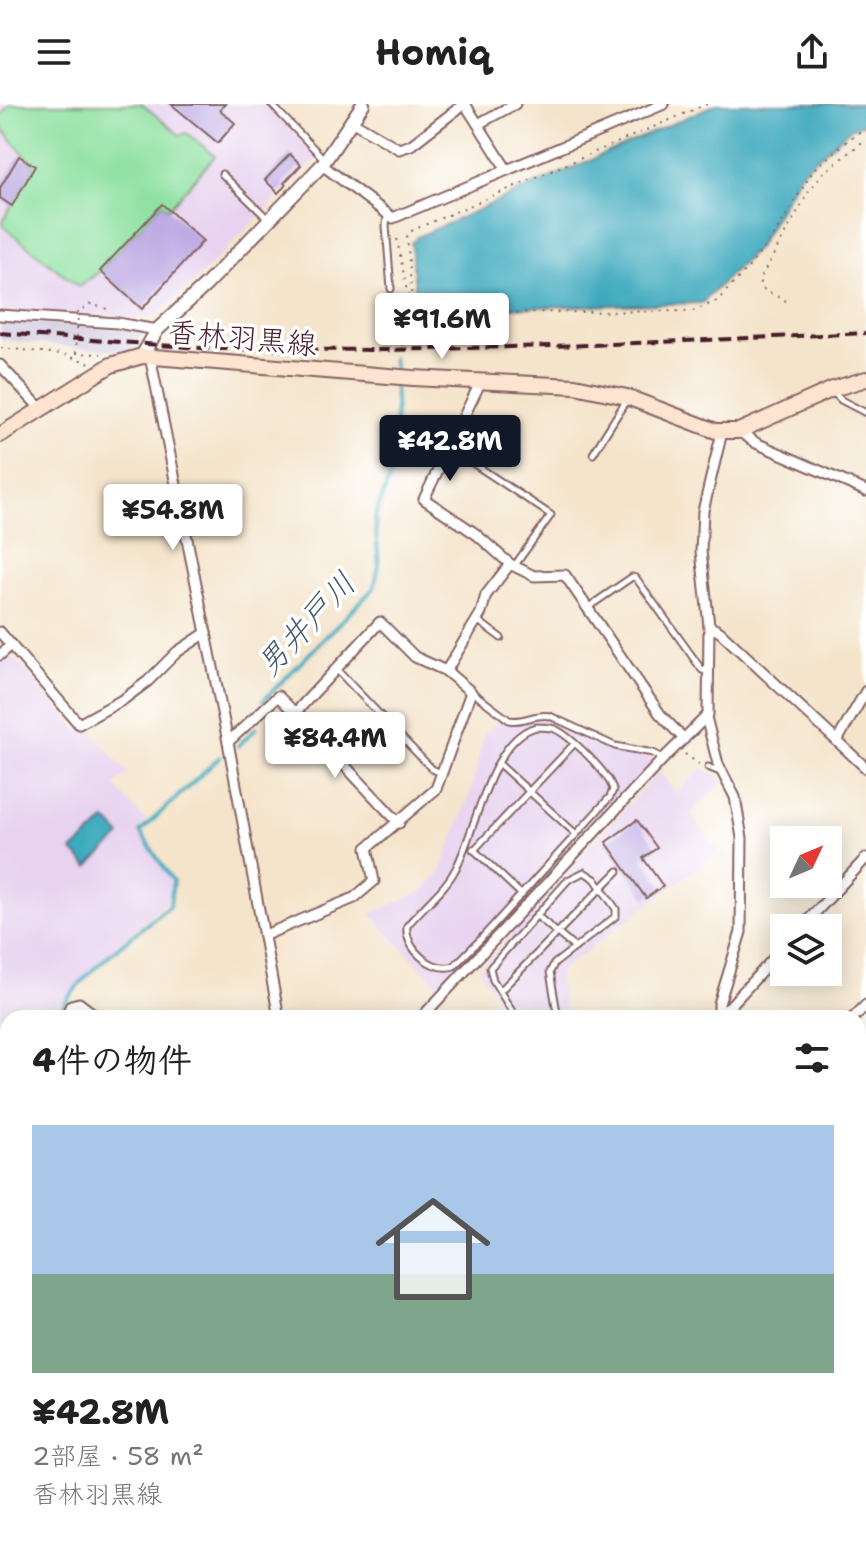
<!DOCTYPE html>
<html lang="ja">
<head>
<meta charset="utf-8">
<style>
	:root { --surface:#fff; --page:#f2f2f2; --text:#222; --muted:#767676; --accent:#111827 }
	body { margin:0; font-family:"Shantell Sans","Klee One",sans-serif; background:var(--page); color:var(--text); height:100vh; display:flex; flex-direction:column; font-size:30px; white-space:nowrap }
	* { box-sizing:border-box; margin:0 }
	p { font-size:26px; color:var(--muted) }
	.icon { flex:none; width:44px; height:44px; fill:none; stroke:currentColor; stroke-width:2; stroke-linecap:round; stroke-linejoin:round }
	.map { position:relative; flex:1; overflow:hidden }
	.details { position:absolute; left:0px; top:906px; width:866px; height:538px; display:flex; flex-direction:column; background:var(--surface); border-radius:24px 24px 0 0; box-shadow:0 4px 20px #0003 }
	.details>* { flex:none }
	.needle { width:52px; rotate:46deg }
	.controls { position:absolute; left:770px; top:722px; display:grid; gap:16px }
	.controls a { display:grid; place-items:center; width:72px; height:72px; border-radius:0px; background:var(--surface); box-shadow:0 4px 20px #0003; font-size:40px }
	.price { position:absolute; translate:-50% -68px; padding:0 18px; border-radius:8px; background:#fff; color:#222; font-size:26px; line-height:52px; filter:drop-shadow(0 2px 4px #0008) }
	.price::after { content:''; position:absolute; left:50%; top:48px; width:24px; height:18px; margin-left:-12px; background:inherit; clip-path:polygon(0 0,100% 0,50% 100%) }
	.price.selected { background:var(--accent); color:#fff }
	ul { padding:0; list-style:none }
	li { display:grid; align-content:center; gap:16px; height:424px; padding:0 32px }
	li span { display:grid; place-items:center; height:248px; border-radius:0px; color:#555 }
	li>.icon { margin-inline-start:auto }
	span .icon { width:144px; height:144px; fill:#fffc; stroke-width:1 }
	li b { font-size:34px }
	h2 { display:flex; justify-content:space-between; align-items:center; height:96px; padding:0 32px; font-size:34px }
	header { display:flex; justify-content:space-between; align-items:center; height:104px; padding:0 32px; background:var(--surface); font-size:36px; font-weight:700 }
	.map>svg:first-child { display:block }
</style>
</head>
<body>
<header><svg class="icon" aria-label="menu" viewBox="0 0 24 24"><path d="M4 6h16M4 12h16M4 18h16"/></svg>Homiq<svg class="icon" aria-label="share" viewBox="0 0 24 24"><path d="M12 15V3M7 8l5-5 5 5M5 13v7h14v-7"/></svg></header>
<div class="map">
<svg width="866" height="1443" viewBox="0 0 866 1443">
	<rect width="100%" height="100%" fill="#fff"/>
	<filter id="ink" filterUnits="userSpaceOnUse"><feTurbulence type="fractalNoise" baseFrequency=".0125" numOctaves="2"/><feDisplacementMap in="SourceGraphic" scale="16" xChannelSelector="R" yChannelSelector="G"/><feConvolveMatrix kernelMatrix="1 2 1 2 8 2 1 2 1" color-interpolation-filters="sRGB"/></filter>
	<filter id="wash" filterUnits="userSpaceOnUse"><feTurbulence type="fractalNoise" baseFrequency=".006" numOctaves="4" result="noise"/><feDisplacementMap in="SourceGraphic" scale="32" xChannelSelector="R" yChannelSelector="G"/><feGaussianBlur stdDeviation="1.8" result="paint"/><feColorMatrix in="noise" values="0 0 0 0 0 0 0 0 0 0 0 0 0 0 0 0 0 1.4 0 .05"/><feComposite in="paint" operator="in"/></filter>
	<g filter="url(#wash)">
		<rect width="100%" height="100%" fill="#f4e4cb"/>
		<g fill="#e7d2ef">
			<polygon points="2,0 266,0 318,53 192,180 152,215 117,214 114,211 97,209 95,212 0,206 0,4"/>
			<polygon points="8,553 13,553 79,627 87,623 128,669 114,682 146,717 137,727 172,777 167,797 97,859 61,900 55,914 8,914 8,987 0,993 0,560"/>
			<polygon points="543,613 619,647 654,655 654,658 587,732 593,738 660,667 676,689 702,664 718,671 723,679 690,709 718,748 560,867 558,871 566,914 509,914 479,865 591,741 585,734 442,885 370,810 423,787 441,768 472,683 484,631 500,615 515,620"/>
		</g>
		<polygon fill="#c8bfd8" points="0,216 136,226 143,229 131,247 103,246 0,236"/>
		<polygon fill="#8fe1a1" stroke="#6c8066" stroke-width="2" points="10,0 142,0 180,31 187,29 215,52 168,105 162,100 100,167 79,183 4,123 3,117 34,62 0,22 0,13"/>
		<g fill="#3da9bd" stroke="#446474" stroke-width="2">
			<polygon points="716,0 866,0 866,19 850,25 801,68 758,143 702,199 452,205 440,199 416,198 411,139 417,133"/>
			<polygon points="106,716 121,732 88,763 72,747"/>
		</g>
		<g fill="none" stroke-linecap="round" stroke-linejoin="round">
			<g stroke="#3da9bd" stroke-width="4">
				<polyline points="393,238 393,228 420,226 420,213"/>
				<polyline points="393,254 395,265"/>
				<polyline points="263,597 374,484 379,462 375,413 396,356 395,282"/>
				<polyline points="238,642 256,624"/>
				<path d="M57,914c20,-45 76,-81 113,-113l3,-24 -33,-49 80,-75"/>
				<polyline points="0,999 8,990"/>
			</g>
		</g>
		<g id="blocks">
			<g fill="#bba7e3">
				<polygon points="171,0 225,0 220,6 235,19 218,39"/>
				<polygon points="290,50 301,61 284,79 286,81 278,89 265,76"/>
				<polygon points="19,52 35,62 12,102 0,94 0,84"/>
				<polygon points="162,100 203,137 142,205 100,167"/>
				<polygon points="637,716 657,744 643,754 663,782 646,794 606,738"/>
			</g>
		</g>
	</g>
	<g filter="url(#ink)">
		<use href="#blocks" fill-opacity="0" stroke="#866463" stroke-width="2"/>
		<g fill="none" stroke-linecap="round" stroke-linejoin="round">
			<g stroke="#866463" stroke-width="9">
				<g id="service">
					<polyline points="271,0 323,54"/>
					<polyline points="222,70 267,114"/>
					<polyline points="387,112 386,122 391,185"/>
					<polyline points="834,289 841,296 866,309"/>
					<polyline points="450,344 551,411 515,461"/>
					<polyline points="593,350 626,297"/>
					<polyline points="587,504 632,473 636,474 702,566 708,567"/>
					<polyline points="477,516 501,534"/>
					<polyline points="337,566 432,665 441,669"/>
					<path d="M472,588l37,28c14,3 26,-7 41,-4l65,30 38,7 9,5"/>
					<path d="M536,623c6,0 13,0 19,2 15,7 55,45 58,61l-3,7 -131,144 -25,25c-22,7 -50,-18 -47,-40 15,-19 37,-35 48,-56 21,-38 35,-131 81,-143z"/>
					<polyline points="498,659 576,730"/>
					<polyline points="708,663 720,668"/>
					<polyline points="473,745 522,791"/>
					<polyline points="474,746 574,640"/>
					<polyline points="536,811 575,844"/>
					<polyline points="500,887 618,767"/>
					<polyline points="516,914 493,876 490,864 568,776 584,768 595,775 616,805 616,812 554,860 550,868 558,914"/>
				</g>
			</g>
			<g stroke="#866463" stroke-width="13">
				<g id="minor">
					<polyline points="465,0 507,66"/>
					<polyline points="353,18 399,45 411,41 464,0"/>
					<polyline points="478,20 515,0"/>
					<polyline points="322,61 393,114 664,0"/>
					<polyline points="0,211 117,219 157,226"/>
					<polyline points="150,252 228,638 279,914"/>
					<polyline points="0,261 41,305"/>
					<polyline points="481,277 424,395 476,430 510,460 534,472 565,471 660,610 684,635"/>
					<polyline points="739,327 756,339 866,387"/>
					<polyline points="709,522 720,528 866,664"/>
					<polyline points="0,528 11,541"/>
					<polyline points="0,551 11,541 79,620 124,595 148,577 177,548 206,529"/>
					<polyline points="446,567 481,509 486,491 510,460"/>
					<polyline points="295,609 399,719"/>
					<polyline points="706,613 718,660 735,693 742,734 741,828 719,900 719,914"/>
					<polyline points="837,637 866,587"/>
					<polyline points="228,638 278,592 295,609 380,518 415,553 446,567 471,588 436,685 367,744 374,777 354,794 265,831"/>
					<polyline points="801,824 866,754"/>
					<polyline points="727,905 737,914"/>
					<polyline points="65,914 71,901 79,899 99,914"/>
					<polyline points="421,914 663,655 708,611 709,522 701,447 703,407 722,328"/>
					<polyline points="719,914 784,843"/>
					<polyline points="853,914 866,901"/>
					<polyline points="858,935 866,943"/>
					<polyline points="858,1036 866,1043"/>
					<polyline points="858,1056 866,1049"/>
					<polyline points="858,1207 866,1191"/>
					<polyline points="858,1211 866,1217"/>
					<polyline points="0,1282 8,1294"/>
					<polyline points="858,1282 866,1288"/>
					<polyline points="858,1355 866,1361"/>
					<polyline points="858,1425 866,1414"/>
					<polyline points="858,1432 866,1438"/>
					<polyline points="449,1436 455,1443"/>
					<polyline points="696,1436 698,1443"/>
					<polyline points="761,1436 771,1443"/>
					<polyline points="845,1443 850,1436"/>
				</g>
			</g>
			<g stroke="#866463" stroke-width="16">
				<g id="tertiary">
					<polyline points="142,252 157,226 207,180 322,61 363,0"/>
					<polyline points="0,1009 8,1016"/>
				</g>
			</g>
			<g stroke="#866463" stroke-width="18">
				<polyline id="secondary" points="0,331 111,261 142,252 413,274 575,282 627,293 716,327 739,327 833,285 866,275"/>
			</g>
			<g stroke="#866463" stroke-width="20">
				<g id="primary">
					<polyline points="0,1312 8,1314"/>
					<polyline points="533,1436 562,1443"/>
				</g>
			</g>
			<g stroke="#866463" stroke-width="2" stroke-dasharray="2 6" stroke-linecap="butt">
				<polyline points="707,0 413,126 407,131 412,197 415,204 432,203 451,209 693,207 717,197 748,164 774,131 814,65 857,29 866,26"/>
				<polyline points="397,135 409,198 413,201"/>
				<polyline points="786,197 764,186 759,177 809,87 822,70 866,35"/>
				<polyline points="83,205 90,200 107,205 107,208"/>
				<polyline points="1,244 62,250 90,259"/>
				<polyline points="76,249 101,250"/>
				<polyline points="685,650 699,660"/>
			</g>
			<use href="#service" stroke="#fff" stroke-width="5"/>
			<use href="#minor" stroke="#fff" stroke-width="9"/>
			<use href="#tertiary" stroke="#fff" stroke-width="12"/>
			<use href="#secondary" stroke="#fde4d0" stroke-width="14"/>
			<use href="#primary" stroke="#f9bc8a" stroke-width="16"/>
			<polyline stroke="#4a1f2b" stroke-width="4" stroke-dasharray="12 6" stroke-linecap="butt" points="0,229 213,245 387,246 591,241 866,229"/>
			<polyline stroke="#866463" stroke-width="2" stroke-dasharray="2 6" stroke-linecap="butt" points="76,249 78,208"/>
		</g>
	</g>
	<g text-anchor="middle" stroke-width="7" stroke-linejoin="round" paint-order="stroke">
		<g font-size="30" fill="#4a1f2b" stroke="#fff">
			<text transform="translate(242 234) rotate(5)" y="10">香林羽黒線</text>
		</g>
		<g font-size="32" font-style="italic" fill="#445d6d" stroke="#fff">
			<text transform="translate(306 520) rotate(-47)" y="11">男井戸川</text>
		</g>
	</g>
</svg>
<div class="controls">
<a><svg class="needle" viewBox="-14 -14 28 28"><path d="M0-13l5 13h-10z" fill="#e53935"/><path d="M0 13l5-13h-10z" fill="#767676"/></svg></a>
<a><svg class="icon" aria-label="layers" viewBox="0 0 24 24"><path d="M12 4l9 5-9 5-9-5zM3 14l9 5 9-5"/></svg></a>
</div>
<b class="price" style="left:442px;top:257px">¥91.6M</b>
<b class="price selected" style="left:450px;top:379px">¥42.8M</b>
<b class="price" style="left:173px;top:448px">¥54.8M</b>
<b class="price" style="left:335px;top:676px">¥84.4M</b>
<section class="details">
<h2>4件の物件<svg class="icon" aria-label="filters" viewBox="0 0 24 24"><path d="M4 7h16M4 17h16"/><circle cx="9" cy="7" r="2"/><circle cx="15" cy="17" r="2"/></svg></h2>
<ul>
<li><span style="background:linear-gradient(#a9c7e8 60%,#7fa58c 0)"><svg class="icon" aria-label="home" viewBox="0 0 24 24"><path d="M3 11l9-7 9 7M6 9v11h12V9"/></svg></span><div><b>¥42.8M</b><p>2部屋 · 58 m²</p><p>香林羽黒線</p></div></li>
</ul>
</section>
</div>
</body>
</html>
